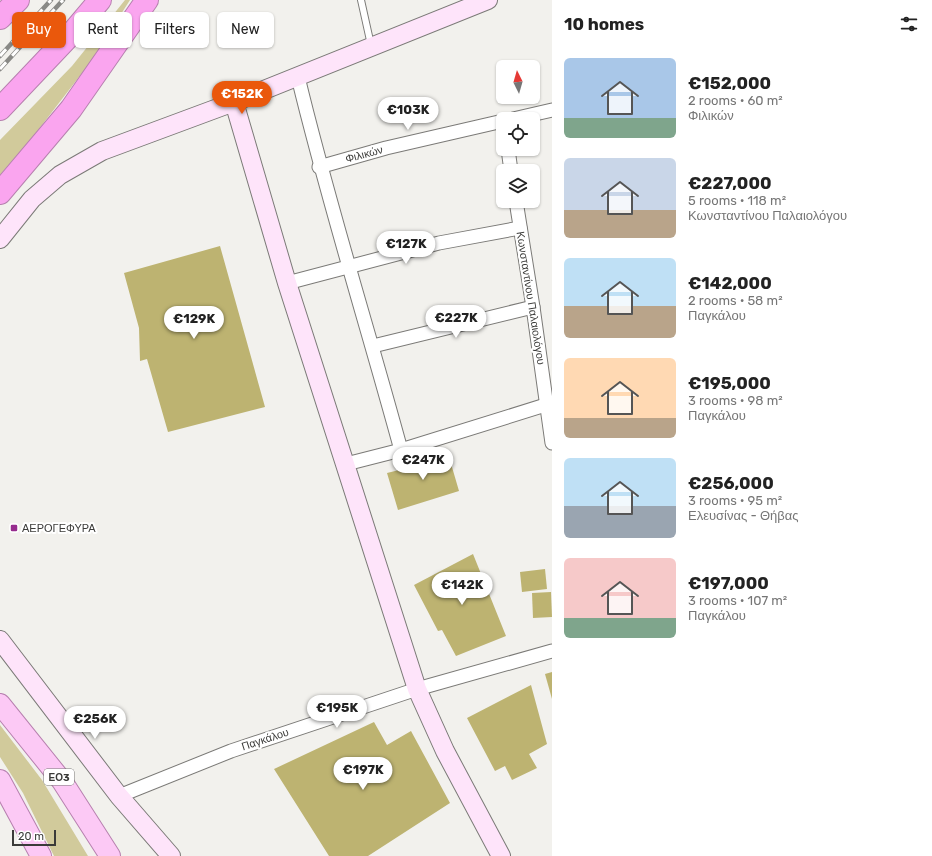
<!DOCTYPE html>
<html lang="en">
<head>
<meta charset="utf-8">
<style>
	:root { --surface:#fff; --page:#f2f2f2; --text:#222; --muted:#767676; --accent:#ea580c }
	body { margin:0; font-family:Rubik,sans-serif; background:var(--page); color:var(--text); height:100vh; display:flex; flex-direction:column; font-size:15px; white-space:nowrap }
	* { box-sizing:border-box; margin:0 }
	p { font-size:13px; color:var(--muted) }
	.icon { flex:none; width:22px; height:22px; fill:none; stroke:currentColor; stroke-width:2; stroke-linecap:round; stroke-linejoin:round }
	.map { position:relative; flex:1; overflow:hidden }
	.panel { display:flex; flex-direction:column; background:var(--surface); width:380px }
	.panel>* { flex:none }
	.banner { position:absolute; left:12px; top:12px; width:380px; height:36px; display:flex; gap:8px }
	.needle { width:26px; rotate:355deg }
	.buttons { position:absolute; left:496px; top:60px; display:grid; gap:8px }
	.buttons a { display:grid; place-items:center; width:44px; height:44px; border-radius:6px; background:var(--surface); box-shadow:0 1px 3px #0004; font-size:20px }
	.scale { position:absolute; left:12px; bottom:10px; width:44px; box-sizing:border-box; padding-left:4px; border:2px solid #3b3b39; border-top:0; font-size:11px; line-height:14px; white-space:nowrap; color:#3b3b39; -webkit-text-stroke:3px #fff; paint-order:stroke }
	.price { position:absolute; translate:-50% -34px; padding:0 9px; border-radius:14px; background:#fff; color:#222; font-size:13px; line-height:26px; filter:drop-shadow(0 1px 2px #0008) }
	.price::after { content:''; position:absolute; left:50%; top:24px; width:12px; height:9px; margin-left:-6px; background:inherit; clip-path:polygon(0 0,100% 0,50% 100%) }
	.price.current { background:var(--accent); color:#fff }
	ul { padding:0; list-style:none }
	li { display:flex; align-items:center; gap:12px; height:100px; padding:0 12px }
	li span { display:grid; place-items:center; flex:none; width:112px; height:80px; border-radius:6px; color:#555 }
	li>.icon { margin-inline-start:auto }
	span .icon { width:48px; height:48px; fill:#fffc; stroke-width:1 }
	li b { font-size:17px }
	h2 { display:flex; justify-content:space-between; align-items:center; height:48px; padding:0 12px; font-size:17px }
	.tag { padding:0 14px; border-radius:6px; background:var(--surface); box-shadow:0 1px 3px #0004; font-size:14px; line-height:36px }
	.tag.current { background:var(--accent); color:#fff }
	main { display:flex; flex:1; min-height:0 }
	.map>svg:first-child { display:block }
</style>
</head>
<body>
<main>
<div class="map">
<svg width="552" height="856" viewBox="0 0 552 856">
	<rect width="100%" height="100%" fill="#f2f1ed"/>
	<g fill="#d1ca9b">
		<polygon points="125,0 130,0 89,64 35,134 0,175 0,140 72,66"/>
		<polygon points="0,725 42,780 88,856 54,856 23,793 0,757"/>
	</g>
	<g fill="#bdb371">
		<polygon points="220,246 265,407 168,432 147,359 140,361 139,328 124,273"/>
		<polygon points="447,450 459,491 398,510 387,473 399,470 397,465 410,462 411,466 435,458 434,454"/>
		<polygon points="473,554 506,636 456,656 442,630 438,631 414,585"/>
		<polygon points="545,569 547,589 522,592 520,572"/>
		<polygon points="551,592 552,617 533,618 532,593"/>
		<polygon points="552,672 552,699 545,674"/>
		<polygon points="531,685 547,744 529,754 537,768 512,780 505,766 495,771 467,718"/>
		<polygon points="374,722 387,745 411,731 450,803 368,856 329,856 274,769"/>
	</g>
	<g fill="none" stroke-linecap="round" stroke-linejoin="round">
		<g stroke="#7b7a77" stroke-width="8">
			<polyline id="lane" points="361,0 371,45"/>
		</g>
		<g stroke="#7b7a77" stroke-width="15">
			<g id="street">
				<path d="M298,77c30,125 69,248 103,373"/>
				<polyline points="513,119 552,110"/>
				<polyline points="508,149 511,171"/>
				<polyline points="319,167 386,148 503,121"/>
				<polyline points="516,201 533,307 552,443"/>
				<polyline points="287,283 439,243 520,228"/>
				<polyline points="373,346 533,307"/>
				<polyline points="346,464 401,450 552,403"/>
				<polyline points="119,796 231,751 417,689 552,651"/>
			</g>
		</g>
		<g stroke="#7b7a77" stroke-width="20">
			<g id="secondary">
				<polyline points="234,102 287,283 417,689 445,751 501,856"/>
				<polyline points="0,239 32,199 60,175 102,151 234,102 488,0"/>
				<polyline points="0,640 119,796 171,856"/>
			</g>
		</g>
		<g stroke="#b780af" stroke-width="22">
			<g id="primary">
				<polyline points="0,704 62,781 110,856"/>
				<polyline points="0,780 41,856"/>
			</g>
		</g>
		<g stroke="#b780af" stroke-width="24">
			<g id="highway">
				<polyline points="0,18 18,0"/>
				<polyline points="0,109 72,33 100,0"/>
				<polyline points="0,193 71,109 147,0"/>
			</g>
		</g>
		<use href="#lane" stroke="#fff" stroke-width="6"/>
		<use href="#street" stroke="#fff" stroke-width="13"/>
		<use href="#secondary" stroke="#fee4fa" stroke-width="18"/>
		<use href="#primary" stroke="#fcc9f5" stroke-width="20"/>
		<use href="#highway" stroke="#faa5ef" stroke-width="22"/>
		<g stroke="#898986" stroke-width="4.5">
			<g id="rail">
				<polyline points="0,56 51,0"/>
				<polyline points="0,69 63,0"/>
			</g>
		</g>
		<use href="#rail" stroke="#fff" stroke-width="3" stroke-dasharray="9" stroke-linecap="butt"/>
	</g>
	<rect fill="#962b8d" stroke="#fff" stroke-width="1.5" x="10" y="524" width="8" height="8" rx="2"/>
	<g text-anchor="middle" stroke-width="4" stroke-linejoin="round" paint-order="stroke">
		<rect fill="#fff" stroke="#767674" stroke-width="1" x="44" y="769" width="30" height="16" rx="3"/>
		<g font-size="10" font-weight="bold" fill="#3b3b39">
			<text x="59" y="781">ΕΟ3</text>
		</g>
		<g font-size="11" fill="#3b3b39" stroke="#fff">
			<text transform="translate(364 154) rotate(-15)" y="4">Φιλικών</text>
			<text transform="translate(531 298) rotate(81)" y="4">Κωνσταντίνου Παλαιολόγου</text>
			<text transform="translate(265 739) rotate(-18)" y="4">Παγκάλου</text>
		</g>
		<g font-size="11" fill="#3b3b39" stroke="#fff" text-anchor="start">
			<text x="22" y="532">ΑΕΡΟΓΕΦΥΡΑ</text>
		</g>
	</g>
</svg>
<div class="buttons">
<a><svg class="needle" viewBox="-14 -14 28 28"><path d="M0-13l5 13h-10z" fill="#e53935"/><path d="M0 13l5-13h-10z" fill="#767676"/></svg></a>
<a><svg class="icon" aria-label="locate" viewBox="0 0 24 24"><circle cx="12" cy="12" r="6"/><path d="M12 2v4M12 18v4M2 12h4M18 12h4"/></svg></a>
<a><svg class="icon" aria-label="layers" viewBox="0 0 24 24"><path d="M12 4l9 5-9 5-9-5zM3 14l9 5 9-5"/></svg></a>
</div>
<div class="scale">20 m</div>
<b class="price current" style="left:242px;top:115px">€152K</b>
<b class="price" style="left:408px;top:131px">€103K</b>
<b class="price" style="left:406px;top:265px">€127K</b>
<b class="price" style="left:456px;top:339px">€227K</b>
<b class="price" style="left:194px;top:340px">€129K</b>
<b class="price" style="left:423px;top:481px">€247K</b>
<b class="price" style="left:462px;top:606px">€142K</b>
<b class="price" style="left:337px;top:729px">€195K</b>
<b class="price" style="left:95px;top:740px">€256K</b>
<b class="price" style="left:363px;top:791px">€197K</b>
<div class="banner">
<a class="tag current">Buy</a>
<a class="tag">Rent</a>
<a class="tag">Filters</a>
<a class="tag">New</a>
</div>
</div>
<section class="panel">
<h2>10 homes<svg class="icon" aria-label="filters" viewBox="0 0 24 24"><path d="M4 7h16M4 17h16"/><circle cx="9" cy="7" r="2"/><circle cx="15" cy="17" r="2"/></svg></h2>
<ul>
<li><span style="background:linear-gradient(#a9c7e8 75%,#7fa58c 0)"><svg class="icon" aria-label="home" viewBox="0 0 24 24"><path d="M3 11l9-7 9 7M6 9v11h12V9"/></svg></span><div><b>€152,000</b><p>2 rooms · 60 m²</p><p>Φιλικών</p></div></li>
<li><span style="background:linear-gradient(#c9d6e8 65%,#b9a48a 0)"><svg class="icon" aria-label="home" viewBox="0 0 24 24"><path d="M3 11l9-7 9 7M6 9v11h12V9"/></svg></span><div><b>€227,000</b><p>5 rooms · 118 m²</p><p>Κωνσταντίνου Παλαιολόγου</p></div></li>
<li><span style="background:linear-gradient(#bfe0f5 60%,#b9a48a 0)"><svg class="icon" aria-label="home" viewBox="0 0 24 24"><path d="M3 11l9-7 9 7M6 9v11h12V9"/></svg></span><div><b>€142,000</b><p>2 rooms · 58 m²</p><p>Παγκάλου</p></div></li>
<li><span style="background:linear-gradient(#ffd9b3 75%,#b9a48a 0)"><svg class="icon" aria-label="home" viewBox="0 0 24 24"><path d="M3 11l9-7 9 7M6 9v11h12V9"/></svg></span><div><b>€195,000</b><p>3 rooms · 98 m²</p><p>Παγκάλου</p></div></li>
<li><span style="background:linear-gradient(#bfe0f5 60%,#9aa5b1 0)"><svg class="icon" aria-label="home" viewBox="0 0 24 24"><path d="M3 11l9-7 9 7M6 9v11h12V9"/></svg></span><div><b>€256,000</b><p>3 rooms · 95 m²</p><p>Ελευσίνας - Θήβας</p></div></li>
<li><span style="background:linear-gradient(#f6c9c9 75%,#7fa58c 0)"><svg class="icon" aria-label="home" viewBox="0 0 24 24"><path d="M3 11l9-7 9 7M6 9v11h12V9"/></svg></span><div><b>€197,000</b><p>3 rooms · 107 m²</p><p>Παγκάλου</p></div></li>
</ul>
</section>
</main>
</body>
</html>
